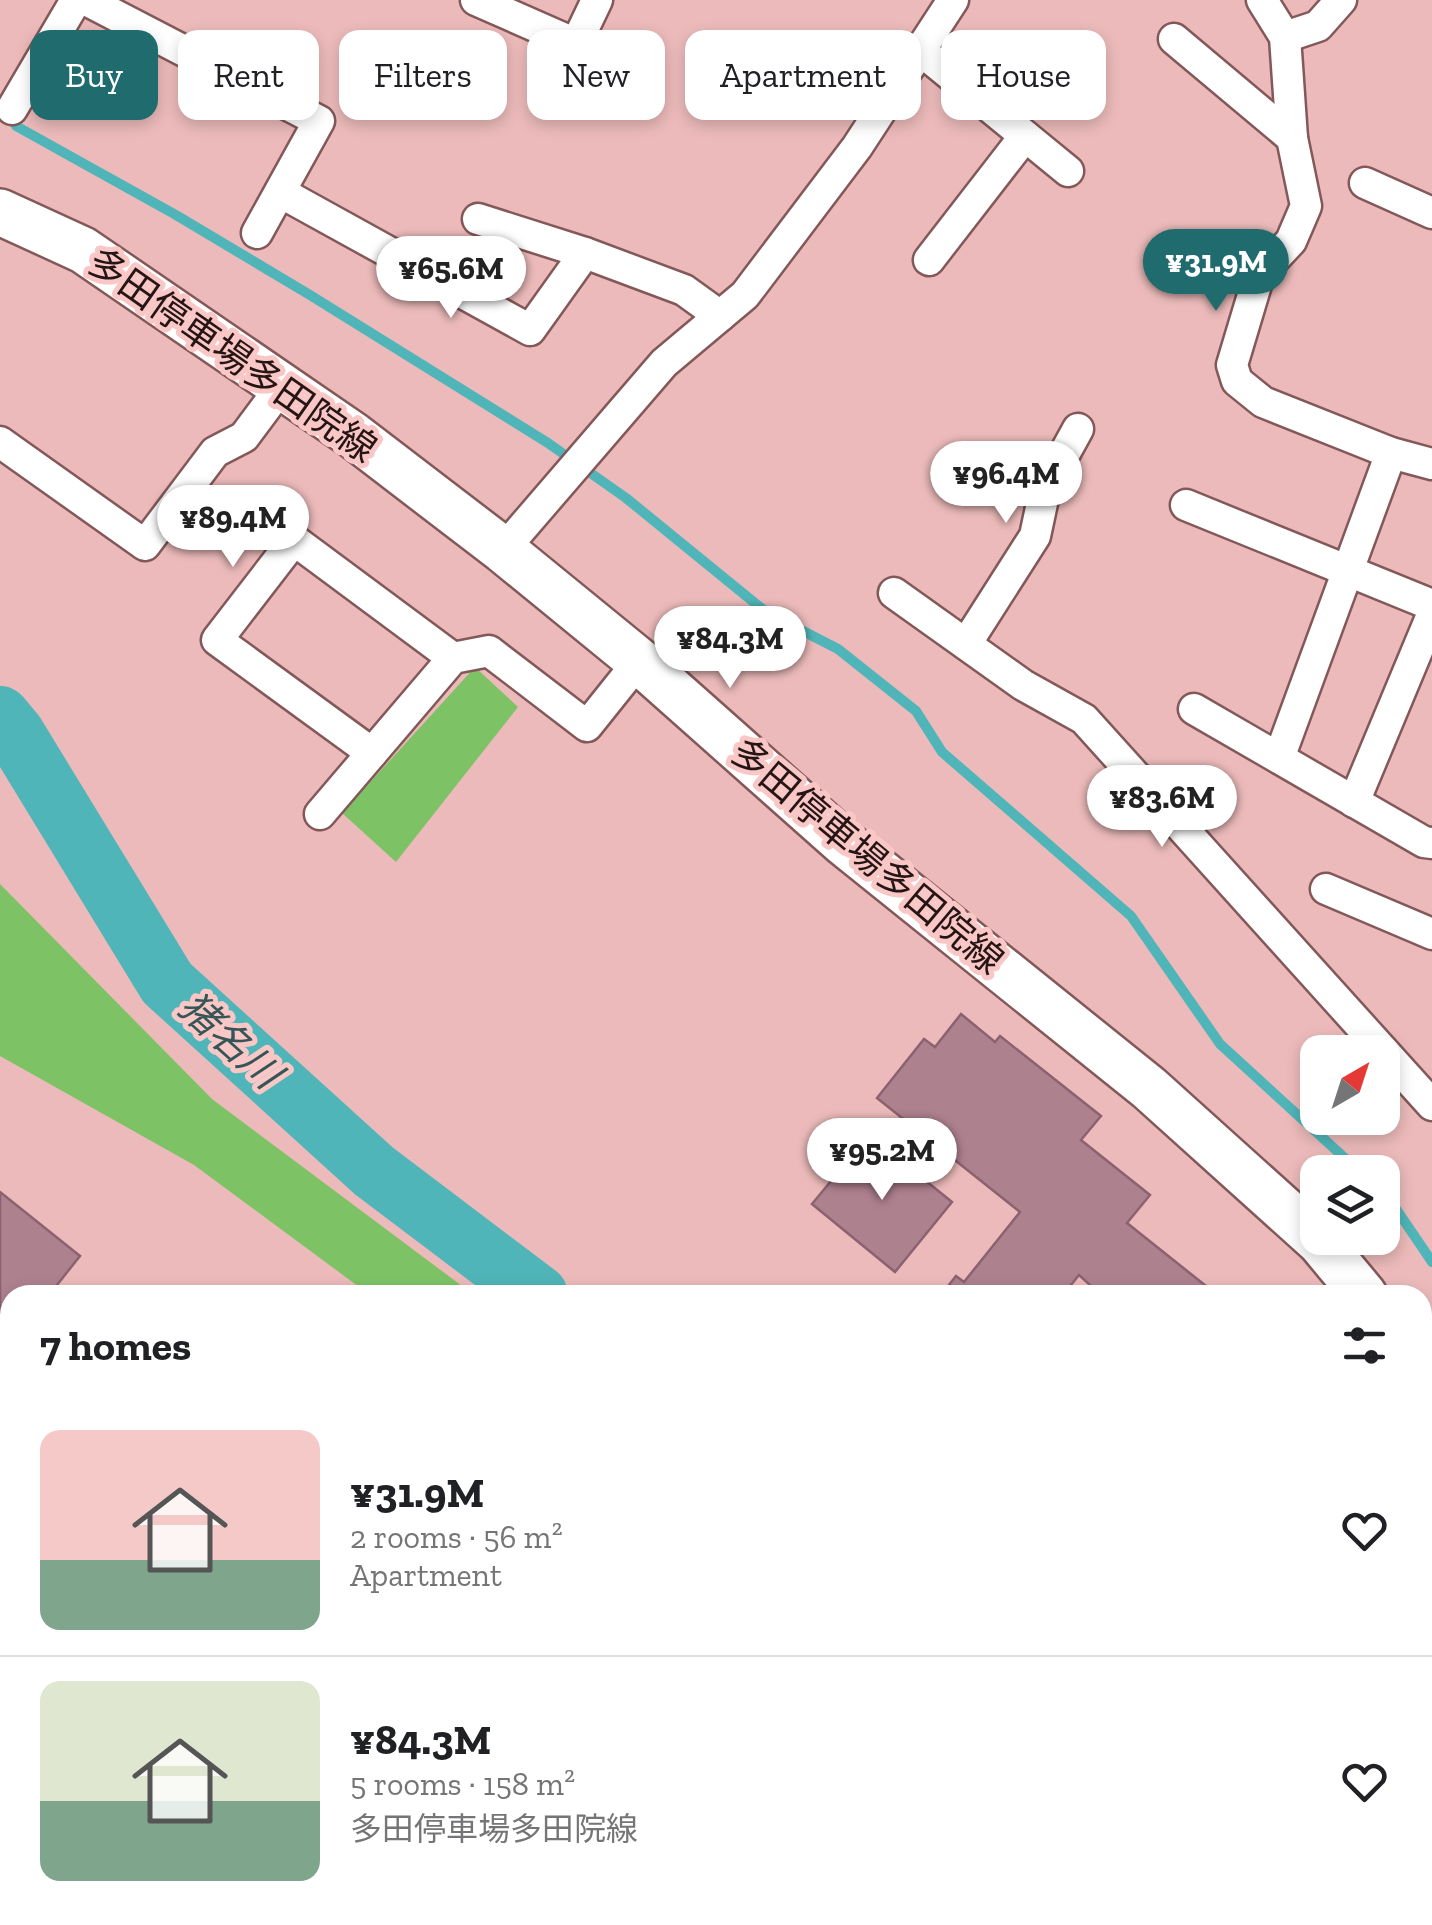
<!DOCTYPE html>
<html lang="en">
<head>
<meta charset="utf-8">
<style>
	:root { --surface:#fff; --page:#f6f6f6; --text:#202124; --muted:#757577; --line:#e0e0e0; --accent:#1f6b6e }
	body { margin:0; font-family:"Zilla Slab","Noto Sans JP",serif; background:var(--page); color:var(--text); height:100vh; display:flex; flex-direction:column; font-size:38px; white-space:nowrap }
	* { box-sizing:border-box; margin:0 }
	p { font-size:32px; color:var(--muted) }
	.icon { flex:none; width:55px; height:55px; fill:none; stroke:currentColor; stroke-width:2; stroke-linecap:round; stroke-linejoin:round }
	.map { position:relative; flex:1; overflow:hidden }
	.details { position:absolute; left:0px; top:1285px; width:1432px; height:640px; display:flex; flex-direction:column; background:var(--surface); border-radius:30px 30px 0 0; box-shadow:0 5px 15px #0003 }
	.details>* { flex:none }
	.hud { position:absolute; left:30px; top:30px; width:1372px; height:90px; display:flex; gap:20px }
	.needle { width:65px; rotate:39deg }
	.buttons { position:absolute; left:1300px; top:1035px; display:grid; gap:20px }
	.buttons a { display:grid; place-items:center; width:100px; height:100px; border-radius:20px; background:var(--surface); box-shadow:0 5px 15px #0003; font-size:50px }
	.price { position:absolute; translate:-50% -85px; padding:0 22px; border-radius:35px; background:#fff; color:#222; font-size:32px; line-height:65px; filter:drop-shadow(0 2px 5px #0008) }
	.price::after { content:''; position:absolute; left:50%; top:60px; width:30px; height:22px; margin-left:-15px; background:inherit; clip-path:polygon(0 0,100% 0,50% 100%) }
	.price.on { background:var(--accent); color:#fff }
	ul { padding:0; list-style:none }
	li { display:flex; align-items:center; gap:30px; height:250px; padding:0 40px }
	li+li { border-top:2px solid var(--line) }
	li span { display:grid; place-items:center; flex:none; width:280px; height:200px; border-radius:20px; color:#555 }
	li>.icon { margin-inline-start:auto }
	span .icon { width:120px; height:120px; fill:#fffc; stroke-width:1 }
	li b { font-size:42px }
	h2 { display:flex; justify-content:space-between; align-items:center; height:120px; padding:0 40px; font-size:42px }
	.pill { padding:0 35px; border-radius:20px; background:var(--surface); box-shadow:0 5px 15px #0003; font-size:35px; line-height:90px }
	.pill.on { background:var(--accent); color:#fff }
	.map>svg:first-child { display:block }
</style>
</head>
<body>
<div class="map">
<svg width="1432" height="1925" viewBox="0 0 1432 1925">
	<rect width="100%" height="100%" fill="#ecbaba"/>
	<g fill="#7dc365">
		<polygon points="475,667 518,707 396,862 342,813"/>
		<polygon points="0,884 212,1099 474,1295 370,1295 194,1165 0,1056"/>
		<polygon points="1071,1915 1398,1915 1410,1925 1088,1925"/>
	</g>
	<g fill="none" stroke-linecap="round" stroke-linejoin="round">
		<g stroke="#50b5b8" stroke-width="10">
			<polyline points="16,126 176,215 310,295 548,443 626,498 766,612 838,649 916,711 942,752 1131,916 1220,1044 1360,1172"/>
			<polyline points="1382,1193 1390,1200 1432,1262"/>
		</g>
		<g stroke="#50b5b8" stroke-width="60">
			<polyline points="0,716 15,734 167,983 374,1171 538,1295"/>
			<polyline points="1422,1858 1432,1865"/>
		</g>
	</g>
	<g fill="#ae818f" stroke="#8c6270" stroke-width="2.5">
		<polygon points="961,1014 995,1042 1000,1036 1101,1116 1081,1140 1150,1195 1127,1223 1211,1290 1207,1295 1101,1295 1079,1275 1063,1295 941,1295 956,1276 964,1282 1020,1212 877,1098 924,1039 935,1047"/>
		<polygon points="869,1135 952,1202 895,1272 812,1204"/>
		<polygon points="0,1192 80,1256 49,1295 10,1295 10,1314 0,1306"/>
		<polygon points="0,1306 10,1314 10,1346 0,1360"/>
		<polygon points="0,1644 10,1654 10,1791 1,1800"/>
		<polygon points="0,1883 10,1892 10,1915 36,1915 47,1925 0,1925"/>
		<polygon points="546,1915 690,1915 700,1925 557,1925"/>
	</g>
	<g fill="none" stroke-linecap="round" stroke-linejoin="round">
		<g stroke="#835858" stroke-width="35">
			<g id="minor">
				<polyline points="86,0 319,121 257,233"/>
				<polyline points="476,0 576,44 597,0"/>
				<polyline points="1262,0 1285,37 1292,138 1306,206 1291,241 1259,275 1232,365 1237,381 1263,402 1391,453 1432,464"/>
				<polyline points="1285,37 1318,26 1341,0"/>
				<polyline points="1174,39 1292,138"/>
				<polyline points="920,50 1068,171"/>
				<polyline points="12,109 76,0"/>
				<polyline points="1365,183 1432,213"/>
				<polyline points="280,192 530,330 585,253"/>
				<polyline points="478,219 585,253 684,290 720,316"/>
				<polyline points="929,260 1025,136"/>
				<polyline points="0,442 145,545 215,452 244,437 282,386"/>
				<polyline points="1186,505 1432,605"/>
				<polyline points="503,550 664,363 745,295 857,147 953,0"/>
				<polyline points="894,593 1023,685 1084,719 1432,1105"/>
				<polyline points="966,644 1035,536 1045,489 1078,429"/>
				<polyline points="1194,709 1424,842 1432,843"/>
				<polyline points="372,753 217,640 294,540 453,658"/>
				<polyline points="1279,758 1391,453"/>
				<polyline points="1354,802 1432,615"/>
				<polyline points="320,814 453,658 489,651 587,726 639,661"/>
				<polyline points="1326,889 1432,934"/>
				<polyline points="1422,1348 1432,1333"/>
			</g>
		</g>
		<g stroke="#835858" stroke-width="50">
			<g id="secondary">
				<polyline points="0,212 83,250 353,435 503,550 639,661 844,843 1149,1088 1320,1242 1364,1295"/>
				<polyline points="1422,1364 1432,1378"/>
			</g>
		</g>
		<use href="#minor" stroke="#fff" stroke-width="30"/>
		<use href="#secondary" stroke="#fff" stroke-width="45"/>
	</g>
	<g text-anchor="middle" stroke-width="10" stroke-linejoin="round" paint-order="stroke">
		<g font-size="38" fill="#261515" stroke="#fac7c7">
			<text transform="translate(232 355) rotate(35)" y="13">多田停車場多田院線</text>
			<text transform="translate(867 856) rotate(40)" y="13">多田停車場多田院線</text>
		</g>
		<g font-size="40" font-style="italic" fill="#365556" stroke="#fac7c7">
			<text transform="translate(230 1040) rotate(42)" y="14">猪名川</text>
		</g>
	</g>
</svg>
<div class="buttons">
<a><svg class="needle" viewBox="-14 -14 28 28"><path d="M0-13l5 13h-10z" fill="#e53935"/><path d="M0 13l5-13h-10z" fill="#757577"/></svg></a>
<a><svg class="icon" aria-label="layers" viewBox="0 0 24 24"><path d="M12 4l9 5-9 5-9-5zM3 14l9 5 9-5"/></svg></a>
</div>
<b class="price on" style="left:1216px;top:314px">¥31.9M</b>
<b class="price" style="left:451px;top:321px">¥65.6M</b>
<b class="price" style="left:1006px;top:526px">¥96.4M</b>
<b class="price" style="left:233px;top:570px">¥89.4M</b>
<b class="price" style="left:730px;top:691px">¥84.3M</b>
<b class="price" style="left:1162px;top:850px">¥83.6M</b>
<b class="price" style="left:882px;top:1203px">¥95.2M</b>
<div class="hud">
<a class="pill on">Buy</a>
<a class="pill">Rent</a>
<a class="pill">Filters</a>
<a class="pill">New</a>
<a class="pill">Apartment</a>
<a class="pill">House</a>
</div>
<section class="details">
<h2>7 homes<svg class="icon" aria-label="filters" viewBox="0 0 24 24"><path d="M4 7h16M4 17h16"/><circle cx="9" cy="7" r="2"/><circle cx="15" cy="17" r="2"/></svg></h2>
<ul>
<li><span style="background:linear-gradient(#f6c9c9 65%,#7fa58c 0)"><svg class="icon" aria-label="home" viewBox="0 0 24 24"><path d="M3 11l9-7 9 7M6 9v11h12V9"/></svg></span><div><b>¥31.9M</b><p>2 rooms · 56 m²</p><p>Apartment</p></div><svg class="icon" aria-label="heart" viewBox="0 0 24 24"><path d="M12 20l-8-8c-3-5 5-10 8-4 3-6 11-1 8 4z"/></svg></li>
<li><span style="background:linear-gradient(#dfe7d0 60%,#7fa58c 0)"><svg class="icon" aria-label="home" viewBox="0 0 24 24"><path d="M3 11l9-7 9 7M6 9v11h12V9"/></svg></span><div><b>¥84.3M</b><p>5 rooms · 158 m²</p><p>多田停車場多田院線</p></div><svg class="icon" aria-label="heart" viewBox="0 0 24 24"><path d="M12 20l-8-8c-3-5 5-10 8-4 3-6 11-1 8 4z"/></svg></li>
</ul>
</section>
</div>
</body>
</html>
